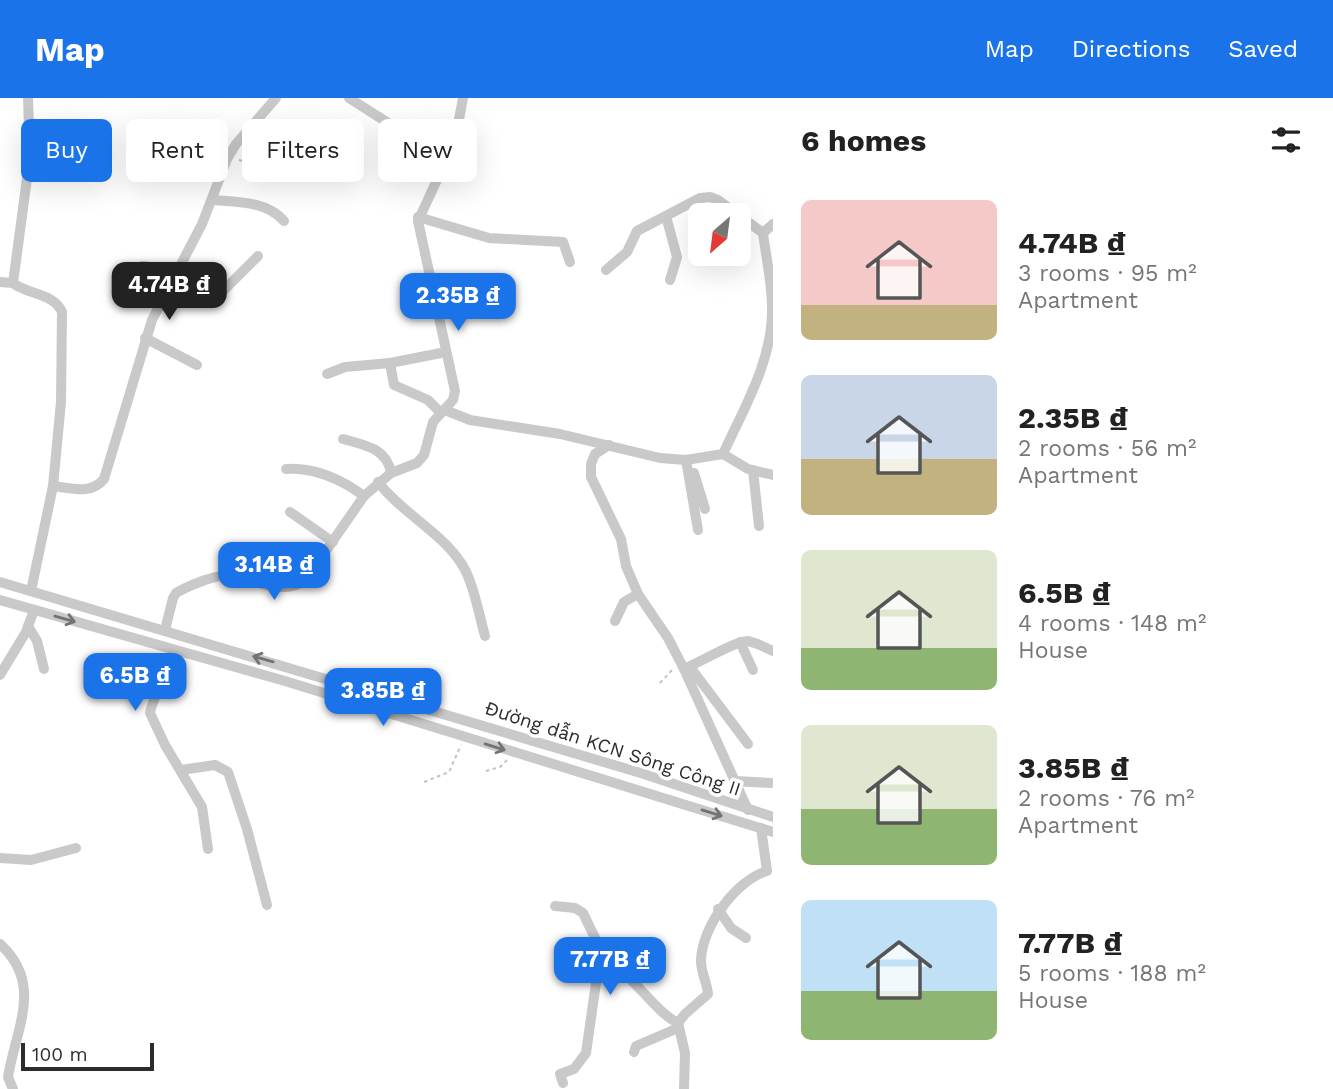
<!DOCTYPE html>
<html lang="en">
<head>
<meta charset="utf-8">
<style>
	:root { --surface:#fff; --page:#f2f2f2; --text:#222; --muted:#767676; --accent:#1a73e8 }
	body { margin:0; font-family:"Work Sans",sans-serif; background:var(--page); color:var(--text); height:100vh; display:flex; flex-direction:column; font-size:26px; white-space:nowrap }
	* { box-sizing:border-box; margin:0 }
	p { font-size:23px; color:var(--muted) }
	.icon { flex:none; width:38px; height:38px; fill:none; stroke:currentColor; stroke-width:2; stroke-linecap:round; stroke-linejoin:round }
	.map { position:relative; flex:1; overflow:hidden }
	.side { display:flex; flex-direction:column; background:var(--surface); width:560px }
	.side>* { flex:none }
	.top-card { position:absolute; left:21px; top:21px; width:646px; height:63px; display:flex; gap:14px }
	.needle { width:46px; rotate:208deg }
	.controls { position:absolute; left:688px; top:105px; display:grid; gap:14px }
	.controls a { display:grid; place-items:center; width:63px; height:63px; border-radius:10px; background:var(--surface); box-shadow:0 7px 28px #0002; font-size:35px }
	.scale { position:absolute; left:21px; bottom:18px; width:133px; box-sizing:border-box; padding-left:7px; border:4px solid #2c2c2c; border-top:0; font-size:19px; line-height:24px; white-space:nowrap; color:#2c2c2c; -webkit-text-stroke:5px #fff; paint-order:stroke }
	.price { position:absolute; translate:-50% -60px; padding:0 16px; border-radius:14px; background:var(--accent); color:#fff; font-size:23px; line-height:46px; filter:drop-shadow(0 2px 4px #0008) }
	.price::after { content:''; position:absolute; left:50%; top:42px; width:21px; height:16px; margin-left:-10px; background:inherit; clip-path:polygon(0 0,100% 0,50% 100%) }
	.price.on { background:#222; color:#fff }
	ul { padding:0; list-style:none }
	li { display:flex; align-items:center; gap:21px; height:175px; padding:0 28px }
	li span { display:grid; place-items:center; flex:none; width:196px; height:140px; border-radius:10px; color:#555 }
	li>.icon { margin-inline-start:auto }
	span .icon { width:84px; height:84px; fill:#fffc; stroke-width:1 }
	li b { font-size:30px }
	h2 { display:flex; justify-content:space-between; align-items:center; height:84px; padding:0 28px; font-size:30px }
	.tag { padding:0 24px; border-radius:10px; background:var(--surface); box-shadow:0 7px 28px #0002; font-size:24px; line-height:63px }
	.tag.on { background:var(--accent); color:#fff }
	header { display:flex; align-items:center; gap:42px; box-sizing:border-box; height:98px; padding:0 35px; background:var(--accent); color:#fff }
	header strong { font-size:33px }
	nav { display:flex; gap:38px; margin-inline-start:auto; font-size:24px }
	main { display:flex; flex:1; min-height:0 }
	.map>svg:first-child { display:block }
</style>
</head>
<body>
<header>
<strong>Map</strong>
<nav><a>Map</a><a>Directions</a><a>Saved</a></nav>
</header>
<main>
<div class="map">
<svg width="773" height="991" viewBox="0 0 773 991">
	<rect width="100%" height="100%" fill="#fff"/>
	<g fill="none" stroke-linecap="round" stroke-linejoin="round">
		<g stroke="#c3c3c3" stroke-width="2" stroke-dasharray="3.5 3.5" stroke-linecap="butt">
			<polyline points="239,62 275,71"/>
			<polyline points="660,585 673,571"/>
			<polyline points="486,673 500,669 508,661"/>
			<polyline points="424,684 449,674 461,647"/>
		</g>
		<g stroke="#c9c9c9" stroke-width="10">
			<path d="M28,0l2,58 -17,127c15,12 41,10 49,29l-1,90 -8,84 -22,105"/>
			<polyline points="349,0 393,28"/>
			<path d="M213,102c24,2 54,1 71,21"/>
			<polyline points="666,118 677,159 670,182"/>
			<polyline points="418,119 489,140 563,144 570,164"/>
			<polyline points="763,135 773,126"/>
			<polyline points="142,168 179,172"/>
			<path d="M606,172l21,-18 10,-21 63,-33 10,-1 8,3 45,33c3,24 9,50 9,75 1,52 -28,100 -49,146"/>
			<polyline points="178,174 205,198 217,199 258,158"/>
			<polyline points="0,184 13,185"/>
			<polyline points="145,240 197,267"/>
			<polyline points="390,265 394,287 428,302 441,315"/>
			<polyline points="327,276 345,269 390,265 446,254"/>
			<polyline points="445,312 470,322 560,336 660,360 686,362 723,356 748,371 773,377"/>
			<path d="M343,341c21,6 44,9 48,34"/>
			<polyline points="609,347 595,356 591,366 591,379 621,441 626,468 638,496 668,540 684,571 748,712"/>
			<polyline points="686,362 698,432"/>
			<path d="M286,371c28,-2 56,11 78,27"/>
			<polyline points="753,372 759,428"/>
			<polyline points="694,375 705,411"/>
			<path d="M378,384c24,31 64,51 83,81 12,17 18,52 24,73"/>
			<path d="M53,388c19,2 38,9 51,-7l48,-159 50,-96 25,-65 9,-15 40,-46"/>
			<polyline points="290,414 333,444"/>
			<polyline points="0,484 644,676 773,719"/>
			<polyline points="0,502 285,583 773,734"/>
			<polyline points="615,523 624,504 638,496"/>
			<polyline points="28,528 37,543 44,571"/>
			<path d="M165,532l8,-32 3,-5c10,-6 36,-17 47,-17 29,-2 53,22 82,5l59,-85 27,-23 26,-10 7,-8 9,-33 20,-22 2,-9 -37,-170 37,-80 8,-43"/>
			<polyline points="740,544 753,572"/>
			<path d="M177,553c-8,21 -23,41 -27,62l15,32 37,62 6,42"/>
			<polyline points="690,569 748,646"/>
			<path d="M684,571c14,-6 52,-28 63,-28 9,1 17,6 26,10"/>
			<polyline points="0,577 26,534 34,512"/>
			<polyline points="181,672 215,667 228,674 247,731 267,807"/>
			<polyline points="734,683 771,685"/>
			<polyline points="0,760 31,762 76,750"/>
			<polyline points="555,808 575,810 583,815 608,867"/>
			<polyline points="718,811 731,830 746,840"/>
			<path d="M0,846c44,40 16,84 8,133l5,12"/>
			<polyline points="634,954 636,948 678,930"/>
			<path d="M563,985l-3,-9 14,-5 12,-16 11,-77 11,-11c21,3 45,46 70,58"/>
			<path d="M684,991l1,-36 -7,-30 7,-9 23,-20c-1,-12 -7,-21 -7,-33 0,-33 35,-81 66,-90l-6,-43"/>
		</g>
	</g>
	<defs><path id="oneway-shaft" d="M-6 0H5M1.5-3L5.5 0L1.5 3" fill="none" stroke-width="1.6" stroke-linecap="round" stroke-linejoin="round" transform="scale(1.75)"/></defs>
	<g stroke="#737373">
		<use href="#oneway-shaft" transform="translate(65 521) rotate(16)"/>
		<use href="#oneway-shaft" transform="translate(263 561) rotate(-164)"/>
		<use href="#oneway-shaft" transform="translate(495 649) rotate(17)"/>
		<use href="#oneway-shaft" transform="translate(712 715) rotate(17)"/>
	</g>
	<g text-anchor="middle" stroke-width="7" stroke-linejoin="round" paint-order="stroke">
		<g font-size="19" fill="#2c2c2c" stroke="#fff">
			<text transform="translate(613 650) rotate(18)" y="7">Đường dẫn KCN Sông Công II</text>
		</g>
	</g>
</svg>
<div class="controls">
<a><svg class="needle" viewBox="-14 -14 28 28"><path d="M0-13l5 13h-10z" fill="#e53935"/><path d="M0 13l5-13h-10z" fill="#767676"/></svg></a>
</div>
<div class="scale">100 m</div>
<b class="price on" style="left:169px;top:224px">4.74B ₫</b>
<b class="price" style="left:458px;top:235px">2.35B ₫</b>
<b class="price" style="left:274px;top:504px">3.14B ₫</b>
<b class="price" style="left:135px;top:615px">6.5B ₫</b>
<b class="price" style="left:383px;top:630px">3.85B ₫</b>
<b class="price" style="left:610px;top:899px">7.77B ₫</b>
<div class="top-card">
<a class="tag on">Buy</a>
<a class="tag">Rent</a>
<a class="tag">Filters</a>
<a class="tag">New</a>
</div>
</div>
<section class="side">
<h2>6 homes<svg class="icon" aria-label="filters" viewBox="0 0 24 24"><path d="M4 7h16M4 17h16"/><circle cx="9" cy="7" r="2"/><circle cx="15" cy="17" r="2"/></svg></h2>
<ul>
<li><span style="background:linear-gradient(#f6c9c9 75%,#c2b280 0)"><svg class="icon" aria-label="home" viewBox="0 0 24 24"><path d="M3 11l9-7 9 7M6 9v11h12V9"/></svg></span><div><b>4.74B ₫</b><p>3 rooms · 95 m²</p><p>Apartment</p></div></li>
<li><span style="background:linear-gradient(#c9d6e8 60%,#c2b280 0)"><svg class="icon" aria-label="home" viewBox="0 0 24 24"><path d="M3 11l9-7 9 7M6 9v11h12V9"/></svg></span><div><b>2.35B ₫</b><p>2 rooms · 56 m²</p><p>Apartment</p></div></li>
<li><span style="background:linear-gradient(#dfe7d0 70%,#8fb573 0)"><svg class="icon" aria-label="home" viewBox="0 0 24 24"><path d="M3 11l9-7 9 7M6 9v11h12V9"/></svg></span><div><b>6.5B ₫</b><p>4 rooms · 148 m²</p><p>House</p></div></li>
<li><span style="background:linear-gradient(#dfe7d0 60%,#8fb573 0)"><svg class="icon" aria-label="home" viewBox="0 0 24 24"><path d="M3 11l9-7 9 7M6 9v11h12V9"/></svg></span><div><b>3.85B ₫</b><p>2 rooms · 76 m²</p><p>Apartment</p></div></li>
<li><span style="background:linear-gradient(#bfe0f5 65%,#8fb573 0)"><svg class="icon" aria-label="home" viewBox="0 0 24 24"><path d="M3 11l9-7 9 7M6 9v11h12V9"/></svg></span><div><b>7.77B ₫</b><p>5 rooms · 188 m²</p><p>House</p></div></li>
</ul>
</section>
</main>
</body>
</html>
